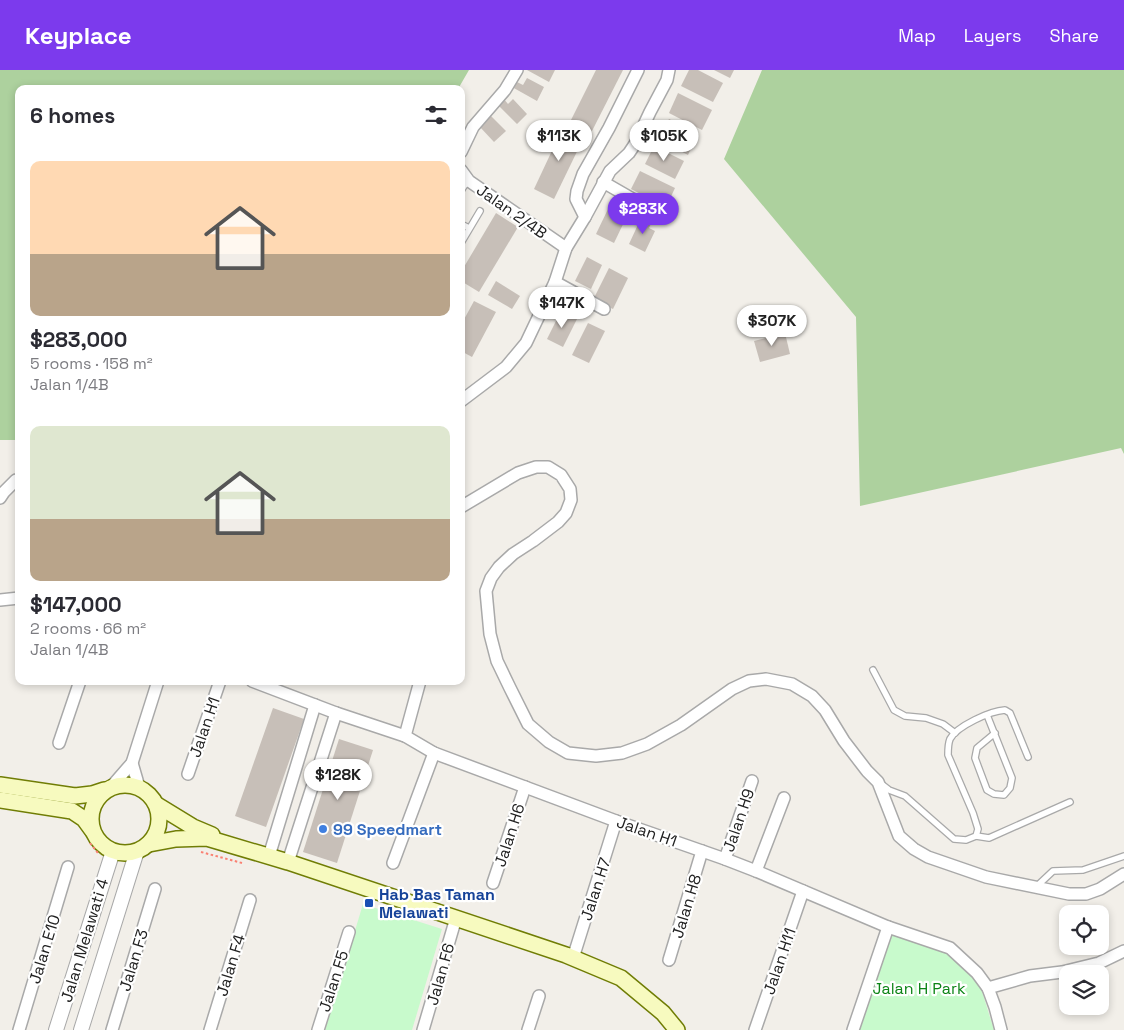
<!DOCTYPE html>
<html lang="en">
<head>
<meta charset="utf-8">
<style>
	:root { --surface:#fff; --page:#f2f2f3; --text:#2b2b33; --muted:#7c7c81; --accent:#7c3aed }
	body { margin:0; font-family:"Space Grotesk",sans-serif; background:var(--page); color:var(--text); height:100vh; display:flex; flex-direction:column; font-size:19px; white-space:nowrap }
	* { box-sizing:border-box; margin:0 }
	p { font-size:16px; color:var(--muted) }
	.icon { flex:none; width:28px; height:28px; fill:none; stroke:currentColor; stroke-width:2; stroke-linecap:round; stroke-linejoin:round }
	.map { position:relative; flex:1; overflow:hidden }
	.details { position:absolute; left:15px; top:15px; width:450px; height:600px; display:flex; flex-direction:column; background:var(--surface); border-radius:10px; box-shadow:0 2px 8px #0003 }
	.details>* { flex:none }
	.tools { position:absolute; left:1059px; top:835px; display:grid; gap:10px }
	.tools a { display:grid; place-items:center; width:50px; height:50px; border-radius:10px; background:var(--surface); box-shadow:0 2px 8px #0003; font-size:25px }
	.price { position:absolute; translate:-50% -42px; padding:0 11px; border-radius:18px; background:#fff; color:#222; font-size:16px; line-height:32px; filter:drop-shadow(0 1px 2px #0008) }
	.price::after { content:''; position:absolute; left:50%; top:30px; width:15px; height:11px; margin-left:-8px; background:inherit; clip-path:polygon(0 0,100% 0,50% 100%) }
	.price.active { background:var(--accent); color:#fff }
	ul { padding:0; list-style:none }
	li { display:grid; align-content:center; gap:10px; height:265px; padding:0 15px }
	li span { display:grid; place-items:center; height:155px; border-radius:10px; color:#555 }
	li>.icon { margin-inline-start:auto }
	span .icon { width:90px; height:90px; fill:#fffc; stroke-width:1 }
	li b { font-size:21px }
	h2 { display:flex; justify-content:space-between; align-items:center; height:60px; padding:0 15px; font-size:21px }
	header { display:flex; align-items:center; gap:30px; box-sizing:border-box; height:70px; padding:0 25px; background:var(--accent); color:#fff }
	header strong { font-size:24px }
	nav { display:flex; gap:28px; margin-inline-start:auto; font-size:18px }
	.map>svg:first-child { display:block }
</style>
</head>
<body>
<header>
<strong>Keyplace</strong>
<nav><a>Map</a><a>Layers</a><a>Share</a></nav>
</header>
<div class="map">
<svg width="1124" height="960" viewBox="0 0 1124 960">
	<rect width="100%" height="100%" fill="#f2efe9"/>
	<g fill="#add19e">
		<polygon points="0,0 469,0 458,19 19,19 19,370 0,370"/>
		<polygon points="762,0 1124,0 1124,384 1121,378 860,436 856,247 724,89"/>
	</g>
	<g fill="#c8facc">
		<polygon points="363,834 442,859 412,960 325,960"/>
		<polygon points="893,861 946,882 980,915 994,960 859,960"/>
	</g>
	<g fill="#c7bfb8">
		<polygon points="527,0 555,0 549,12"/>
		<polygon points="596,0 623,0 592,61 571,50"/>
		<polygon points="689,0 698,0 723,13 713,32 681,16"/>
		<polygon points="714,0 734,0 730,8"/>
		<polygon points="527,8 544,17 537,31 512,17 515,11 523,15"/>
		<polygon points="678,23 712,40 702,60 669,43"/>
		<polygon points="503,28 508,34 513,29 527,44 517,54 497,34"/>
		<polygon points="490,45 506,61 494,72 479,56"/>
		<polygon points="669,49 698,63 688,85 659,70"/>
		<polygon points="564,55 585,65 554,129 534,119"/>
		<polygon points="654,76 684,91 675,109 645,94"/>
		<polygon points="640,101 675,118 666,137 631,119"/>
		<polygon points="609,137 627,146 614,173 596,164"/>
		<polygon points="496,143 518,157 479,222 461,211 461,202"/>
		<polygon points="642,146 652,151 649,158 655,161 645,182 629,174"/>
		<polygon points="587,187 602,195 591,219 575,211"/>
		<polygon points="609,198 628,208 613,239 593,230"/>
		<polygon points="496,211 520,226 512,239 488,225"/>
		<polygon points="474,231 496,242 472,287 461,281 461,255"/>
		<polygon points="561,241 577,249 563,277 547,269"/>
		<polygon points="588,253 605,261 589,293 572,285"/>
		<polygon points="785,263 790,284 760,292 754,271"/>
		<polygon points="273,638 304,649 266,757 235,746"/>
		<polygon points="339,669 373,680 337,793 303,782"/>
	</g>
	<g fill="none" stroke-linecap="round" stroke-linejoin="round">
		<g stroke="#a9a9a9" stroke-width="8">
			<g id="service">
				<polyline points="461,121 464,116 469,111"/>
				<polyline points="461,154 469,158"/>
				<polyline points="461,173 480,141"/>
				<polyline points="873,600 894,640 905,646 926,648 943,654 955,663"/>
				<polyline points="987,645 1012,708 1010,718 1004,725 994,724 987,720 975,688 977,678 995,663"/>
				<path d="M880,713l9,7 16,6 49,43 12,1 10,-4 2,-7 -5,-16 -25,-58c0,-6 0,-11 2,-16 7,-13 40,-28 55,-29l5,3 18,44"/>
				<polyline points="976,766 989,768 1070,732"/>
				<polyline points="1037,816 1053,801 1083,800 1124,786"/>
			</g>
		</g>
		<g stroke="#a9a9a9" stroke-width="14">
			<g id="minor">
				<polyline points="461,82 473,57 505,20 517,0"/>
				<polyline points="461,100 469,111 566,178"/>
				<polyline points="603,112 657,143"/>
				<polyline points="585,147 576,129 577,121 583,104 609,58 638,0"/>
				<polyline points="555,212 604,239"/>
				<polyline points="461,331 506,297 526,273 555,212 566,178 585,147 610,101 629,83 635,74 650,42 667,10 669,0"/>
				<polyline points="0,428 4,422 16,410 19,410"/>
				<polyline points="461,437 518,403 536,397 548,397 561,405 570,419 571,430 566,443 558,452 533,471 513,484 499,497 491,508 486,521 490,564 497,591 510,618 528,654 549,672 568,683 596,686 622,683 647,674 681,655 732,619 749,611 766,609 792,614 812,626 825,640 844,671 867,701 878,712 899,766 914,779 928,787 986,807 1069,824 1086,824 1100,819 1124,804"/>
				<polyline points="0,530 19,528"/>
				<polyline points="252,611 336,643 405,666 434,683 616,751 725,789 756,801 888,857 950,878 977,903 988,918 995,937 1001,960"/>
				<polyline points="405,666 420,611"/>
				<polyline points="59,673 80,611"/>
				<polyline points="132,693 139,717"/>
				<polyline points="188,704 220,611"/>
				<polyline points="111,717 132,693 158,611"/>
				<polyline points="269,786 315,635"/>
				<polyline points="725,789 752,711"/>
				<polyline points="288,792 336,643"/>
				<polyline points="393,793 434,683"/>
				<polyline points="756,801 784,728"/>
				<polyline points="493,813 525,717"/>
				<polyline points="573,888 616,751"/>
				<polyline points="669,890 702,781"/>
				<polyline points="988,918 1030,906 1062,902 1099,893 1124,881"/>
				<polyline points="19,960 68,797"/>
				<polyline points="112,960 155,819"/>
				<polyline points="210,960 250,830"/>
				<polyline points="318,960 349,862"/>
				<polyline points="423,960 456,848"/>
				<polyline points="528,960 539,926"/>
				<polyline points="755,960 803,821"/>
				<polyline points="853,960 888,857"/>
			</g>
		</g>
		<g stroke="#a9a9a9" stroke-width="16">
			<g id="tertiary">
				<polyline points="56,960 113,781"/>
				<polyline points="81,960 137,781"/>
			</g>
		</g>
		<g stroke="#707d05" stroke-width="18">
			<g id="secondary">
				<circle cx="125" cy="749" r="34"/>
				<polyline points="0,715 75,726 92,724 104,720"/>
				<polyline points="0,730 72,741 84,749 92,760"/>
				<polyline points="157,735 193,757 212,765"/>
				<polyline points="149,774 176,769 207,768 288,792 566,885 621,908 663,943 677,960"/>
			</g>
		</g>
		<g stroke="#fa8072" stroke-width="2" stroke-dasharray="2.5 2.5" stroke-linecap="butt">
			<polyline points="90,773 98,783 100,784"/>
			<polyline points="201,782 242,793"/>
		</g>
		<use href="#service" stroke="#fff" stroke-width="5.5"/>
		<use href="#minor" stroke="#fff" stroke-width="11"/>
		<use href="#tertiary" stroke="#fff" stroke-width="14"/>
		<use href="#secondary" stroke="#f7fabf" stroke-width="15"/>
	</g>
	<circle fill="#3f7fe0" stroke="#fff" stroke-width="2" cx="323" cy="759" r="5"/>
	<rect fill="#1a4fb4" stroke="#fff" stroke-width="2" x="364" y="828" width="10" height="10" rx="2.5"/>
	<g text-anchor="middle" stroke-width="4.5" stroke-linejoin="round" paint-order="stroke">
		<g font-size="16" fill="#222" stroke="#fff">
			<text transform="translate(512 141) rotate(35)" y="6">Jalan 2/4B</text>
			<text transform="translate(204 657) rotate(-71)" y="6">Jalan H1</text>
			<text transform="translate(738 750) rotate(-71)" y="6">Jalan H9</text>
			<text transform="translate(647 761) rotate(19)" y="6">Jalan H1</text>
			<text transform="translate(509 765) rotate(-72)" y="6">Jalan H6</text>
			<text transform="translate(595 819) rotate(-72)" y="6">Jalan H7</text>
			<text transform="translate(686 836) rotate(-73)" y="6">Jalan H8</text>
			<text transform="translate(84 870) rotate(-73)" y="6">Jalan Melawati 4</text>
			<text transform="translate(44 879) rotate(-73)" y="6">Jalan E10</text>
			<text transform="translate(133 890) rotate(-73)" y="6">Jalan F3</text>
			<text transform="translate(779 891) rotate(-71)" y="6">Jalan H11</text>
			<text transform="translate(230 895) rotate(-73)" y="6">Jalan F4</text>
			<text transform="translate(440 904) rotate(-74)" y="6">Jalan F6</text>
			<text transform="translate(333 911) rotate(-72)" y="6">Jalan F5</text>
		</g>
		<g font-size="16" font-weight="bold" fill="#366cbe" stroke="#fff" text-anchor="start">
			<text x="333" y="765">99 Speedmart</text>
		</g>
		<g font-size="16" font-weight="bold" fill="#164399" stroke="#fff" text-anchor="start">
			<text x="379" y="830">Hab Bas Taman<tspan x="379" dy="18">Melawati</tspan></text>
		</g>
		<g font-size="16" fill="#0c8416" stroke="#fff">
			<text x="919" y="924">Jalan H Park</text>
		</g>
	</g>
</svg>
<div class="tools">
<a><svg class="icon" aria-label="locate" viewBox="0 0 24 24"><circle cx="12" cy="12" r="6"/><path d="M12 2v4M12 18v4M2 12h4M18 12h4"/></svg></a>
<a><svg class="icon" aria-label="layers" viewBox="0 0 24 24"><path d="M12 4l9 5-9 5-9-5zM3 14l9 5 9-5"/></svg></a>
</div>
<b class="price" style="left:559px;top:92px">$113K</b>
<b class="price" style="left:664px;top:92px">$105K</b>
<b class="price active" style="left:643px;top:165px">$283K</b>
<b class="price" style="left:562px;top:259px">$147K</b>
<b class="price" style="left:772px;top:277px">$307K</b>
<b class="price" style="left:338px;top:731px">$128K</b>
<section class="details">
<h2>6 homes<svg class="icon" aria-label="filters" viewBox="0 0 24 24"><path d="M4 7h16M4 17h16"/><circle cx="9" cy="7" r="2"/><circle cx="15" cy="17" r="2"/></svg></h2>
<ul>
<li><span style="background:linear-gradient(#ffd9b3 60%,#b9a48a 0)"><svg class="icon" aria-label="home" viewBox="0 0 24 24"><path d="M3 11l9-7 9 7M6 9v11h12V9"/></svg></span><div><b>$283,000</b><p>5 rooms · 158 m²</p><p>Jalan 1/4B</p></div></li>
<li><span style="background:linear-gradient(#dfe7d0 60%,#b9a48a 0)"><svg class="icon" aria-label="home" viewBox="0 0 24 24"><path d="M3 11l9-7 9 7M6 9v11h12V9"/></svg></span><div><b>$147,000</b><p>2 rooms · 66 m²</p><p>Jalan 1/4B</p></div></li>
</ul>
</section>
</div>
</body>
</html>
